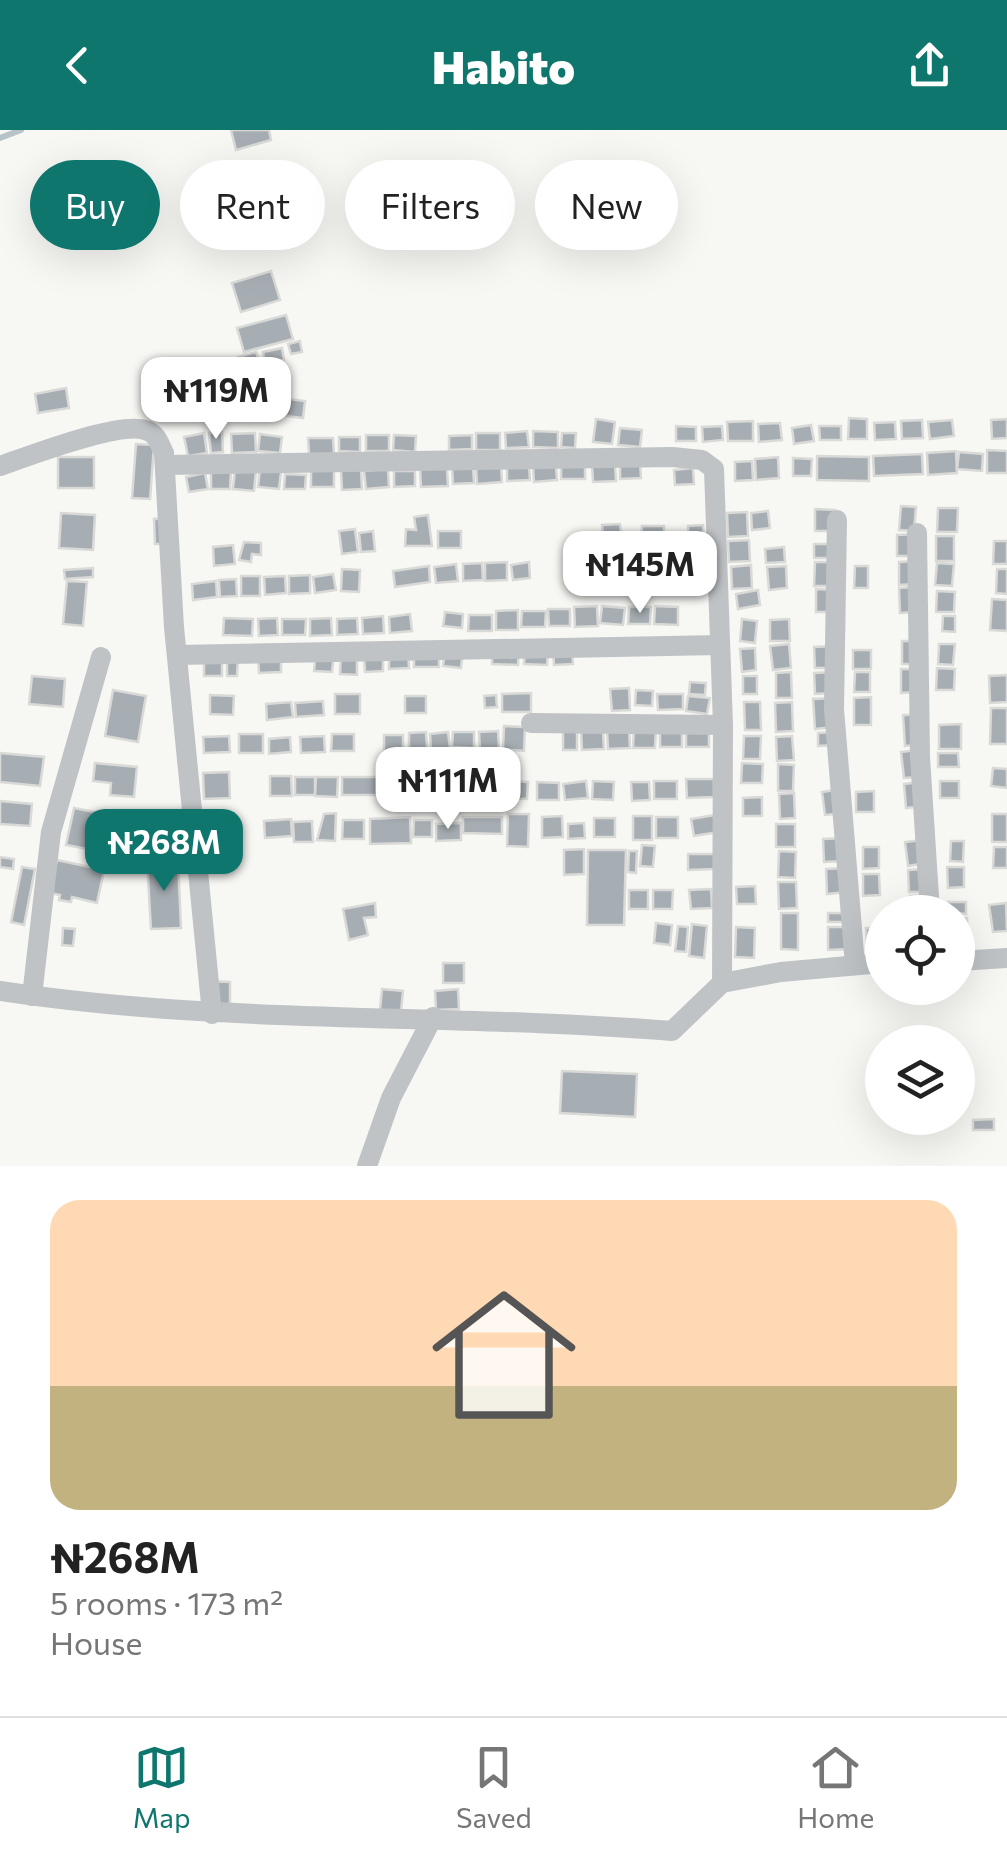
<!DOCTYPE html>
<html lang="en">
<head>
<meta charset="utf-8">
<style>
	:root { --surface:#fff; --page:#f2f2f2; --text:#222; --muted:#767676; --line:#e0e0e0; --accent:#0f766e }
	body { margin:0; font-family:Commissioner,sans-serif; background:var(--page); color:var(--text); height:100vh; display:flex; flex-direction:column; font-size:38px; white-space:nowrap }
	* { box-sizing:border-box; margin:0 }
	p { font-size:32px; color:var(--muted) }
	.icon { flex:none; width:55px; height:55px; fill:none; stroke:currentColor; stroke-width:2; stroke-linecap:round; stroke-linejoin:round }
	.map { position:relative; height:1036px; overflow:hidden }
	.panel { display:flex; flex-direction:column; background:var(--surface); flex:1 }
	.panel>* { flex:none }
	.guide { position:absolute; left:30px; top:30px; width:948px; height:90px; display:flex; gap:20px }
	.tools { position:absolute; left:865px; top:765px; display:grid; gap:20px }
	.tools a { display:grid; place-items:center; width:110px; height:110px; border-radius:50%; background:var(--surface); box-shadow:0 10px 40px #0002; font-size:50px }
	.price { position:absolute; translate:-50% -85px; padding:0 22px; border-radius:20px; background:#fff; color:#222; font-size:32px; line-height:65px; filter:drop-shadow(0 2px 5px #0008) }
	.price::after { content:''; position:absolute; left:50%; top:60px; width:30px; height:22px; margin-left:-15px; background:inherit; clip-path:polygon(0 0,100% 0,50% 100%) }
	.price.active { background:var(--accent); color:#fff }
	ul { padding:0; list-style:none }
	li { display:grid; align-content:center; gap:20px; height:530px; padding:0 50px }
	li span { display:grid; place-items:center; height:310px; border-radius:30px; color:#555 }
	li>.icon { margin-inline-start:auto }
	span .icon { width:180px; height:180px; fill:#fffc; stroke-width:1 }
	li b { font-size:42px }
	.chip { padding:0 35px; border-radius:45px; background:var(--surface); box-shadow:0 10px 40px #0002; font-size:35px; line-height:90px }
	.chip.active { background:var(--accent); color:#fff }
	header { display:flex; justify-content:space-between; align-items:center; height:130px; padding:0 50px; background:var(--accent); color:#fff; font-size:45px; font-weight:800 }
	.menu { display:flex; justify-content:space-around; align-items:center; height:140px; border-top:2px solid var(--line); background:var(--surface); font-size:28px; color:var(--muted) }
	.menu a { display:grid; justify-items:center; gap:5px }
	.menu .active { color:var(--accent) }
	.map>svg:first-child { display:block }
</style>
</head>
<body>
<header><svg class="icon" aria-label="back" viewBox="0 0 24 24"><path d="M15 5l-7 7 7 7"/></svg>Habito<svg class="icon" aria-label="share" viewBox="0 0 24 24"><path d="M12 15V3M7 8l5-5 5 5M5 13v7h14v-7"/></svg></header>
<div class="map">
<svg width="1007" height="1036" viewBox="0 0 1007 1036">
	<rect width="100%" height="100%" fill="#f7f7f4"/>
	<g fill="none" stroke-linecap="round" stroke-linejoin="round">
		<polyline stroke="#b7c3c6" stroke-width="6" points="0,8 21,0"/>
	</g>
	<g fill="#a7aeb3" stroke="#d9d9d7" stroke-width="2.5">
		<polygon points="231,0 269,0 271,10 236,20"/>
		<polygon points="271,141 280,170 241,182 232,153"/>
		<polygon points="286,185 293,209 244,222 237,198"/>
		<polygon points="300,211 302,222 291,224 288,214"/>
		<polygon points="282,218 284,230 265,233 263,222"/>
		<polygon points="256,222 259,231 241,236 238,227"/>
		<polygon points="66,258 69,278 38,283 35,264"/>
		<polygon points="288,269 305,271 303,288 286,286"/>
		<polygon points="254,273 276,273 276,290 255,290"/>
		<polygon points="849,288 867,289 867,309 848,309"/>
		<polygon points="596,289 615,292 612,314 593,312"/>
		<polygon points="1007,289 1007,308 992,309 991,290"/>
		<polygon points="922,290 923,308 902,309 901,291"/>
		<polygon points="952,290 954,306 930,309 928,292"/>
		<polygon points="753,291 753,311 728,311 727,292"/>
		<polygon points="895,292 896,309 875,310 874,293"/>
		<polygon points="780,293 782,310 759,312 758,294"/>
		<polygon points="811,295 814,311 794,314 792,298"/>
		<polygon points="676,296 696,297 696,311 676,311"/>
		<polygon points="722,296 723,310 703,312 702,297"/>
		<polygon points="819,296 841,296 841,310 820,310"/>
		<polygon points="620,298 642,300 640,317 618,315"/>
		<polygon points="527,301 529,317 506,318 505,303"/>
		<polygon points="533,301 558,302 558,318 533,317"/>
		<polygon points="222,302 223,322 211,323 209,303"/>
		<polygon points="204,303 207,323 188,326 184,307"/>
		<polygon points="255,303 256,322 232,323 231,304"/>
		<rect x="476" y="303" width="24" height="17"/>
		<polygon points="562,303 576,303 575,318 561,317"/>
		<polygon points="260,304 282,307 280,323 258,321"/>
		<rect x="366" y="305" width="23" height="16"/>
		<polygon points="394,305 416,306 415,322 393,320"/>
		<polygon points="472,305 472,319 449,320 449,306"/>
		<polygon points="339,307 360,307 360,322 339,321"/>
		<polygon points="308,308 333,308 334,324 309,324"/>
		<polygon points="136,314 154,315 150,369 132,368"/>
		<polygon points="987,320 1007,321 1007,343 987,343"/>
		<polygon points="956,321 957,343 928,345 927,323"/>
		<polygon points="959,322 983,324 982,341 957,339"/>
		<polygon points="922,324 923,344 874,346 873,326"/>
		<polygon points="817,326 869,327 869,351 817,350"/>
		<rect x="58" y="327" width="36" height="31"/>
		<polygon points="778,327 779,348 756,350 755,329"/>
		<polygon points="793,328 812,329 811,346 793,346"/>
		<polygon points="752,331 753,350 735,351 735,332"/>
		<polygon points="640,333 641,348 620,349 620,334"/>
		<rect x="561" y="334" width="24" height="15"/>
		<polygon points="615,334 616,351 593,352 592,335"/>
		<polygon points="507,335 529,335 530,350 507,351"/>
		<polygon points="473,336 474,353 453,354 452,337"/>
		<polygon points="556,336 557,350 534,352 533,337"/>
		<polygon points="501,337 502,352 477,354 476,338"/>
		<polygon points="420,338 447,338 448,356 421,357"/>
		<polygon points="693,338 694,354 675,355 674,340"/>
		<polygon points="235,339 256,341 254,361 233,359"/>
		<polygon points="260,339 281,342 279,359 258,357"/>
		<polygon points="361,339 362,359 342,360 341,341"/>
		<polygon points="388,339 389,357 366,359 364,341"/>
		<polygon points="211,340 231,340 230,359 211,359"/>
		<rect x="311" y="340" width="23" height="17"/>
		<polygon points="394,341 415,341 415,356 394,357"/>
		<polygon points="205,343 208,359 189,362 186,347"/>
		<polygon points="285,344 306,345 305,359 284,359"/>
		<polygon points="901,376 916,377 914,401 899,400"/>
		<polygon points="938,378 958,378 957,402 937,402"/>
		<polygon points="815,379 835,380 834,401 815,401"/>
		<polygon points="768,381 770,398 752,400 751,383"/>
		<polygon points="747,382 748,406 728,407 727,383"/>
		<polygon points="61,383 95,385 93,420 59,418"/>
		<polygon points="428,385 432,416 405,416 406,399 416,400 414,387"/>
		<polygon points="175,388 175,414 155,414 154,389"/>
		<polygon points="620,394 622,415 604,417 602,395"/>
		<polygon points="703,395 704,412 689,413 688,396"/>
		<polygon points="642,396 664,396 664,406 674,406 674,412 641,412"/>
		<polygon points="355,399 358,422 342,424 339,401"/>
		<polygon points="373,401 375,421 361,422 359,403"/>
		<rect x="438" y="401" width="23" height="17"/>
		<polygon points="915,404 916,426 897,426 897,405"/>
		<rect x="936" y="406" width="18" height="25"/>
		<polygon points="749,410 750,431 729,432 728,411"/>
		<polygon points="994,411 1007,411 1007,434 993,434"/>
		<polygon points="244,412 261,413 261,425 252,424 251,432 239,430"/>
		<rect x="814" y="414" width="20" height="14"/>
		<polygon points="233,415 235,434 214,436 213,417"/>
		<polygon points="784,417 785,432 766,433 765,419"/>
		<polygon points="623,428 625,448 608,449 607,430"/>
		<polygon points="666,429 666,446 629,446 629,430"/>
		<polygon points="672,429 690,429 690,445 670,450"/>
		<polygon points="915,431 915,454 899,455 899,432"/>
		<polygon points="507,432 507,450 485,451 485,433"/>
		<polygon points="529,432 530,448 513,450 511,435"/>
		<polygon points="588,432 601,432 601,447 588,448"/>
		<polygon points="815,432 834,432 833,456 814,456"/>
		<polygon points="482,433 483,450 463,451 463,434"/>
		<polygon points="937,433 954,434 952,456 935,455"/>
		<polygon points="456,434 458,451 436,453 434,437"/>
		<polygon points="751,435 752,458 732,459 731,437"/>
		<polygon points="429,436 430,452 395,457 393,441"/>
		<polygon points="786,436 787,458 769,460 767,437"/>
		<polygon points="855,436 868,436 868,458 854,458"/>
		<polygon points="93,438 93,447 65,449 64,440"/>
		<polygon points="342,439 360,440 359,462 341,461"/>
		<polygon points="997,439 1007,439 1007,464 996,463"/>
		<polygon points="333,444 336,460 315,463 313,447"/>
		<polygon points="310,445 310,463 289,464 289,446"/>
		<rect x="241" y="446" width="19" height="20"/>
		<polygon points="285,446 286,463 265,465 264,447"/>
		<polygon points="236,449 237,466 220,467 219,450"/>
		<polygon points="67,451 87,452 83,496 63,494"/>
		<polygon points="216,451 217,467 193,470 192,454"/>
		<polygon points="916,457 917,482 900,483 899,458"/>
		<polygon points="816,459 833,460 833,482 816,482"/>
		<polygon points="758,460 760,475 738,479 736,464"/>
		<polygon points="937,461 955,462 954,482 936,482"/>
		<polygon points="992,469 1007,470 1007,501 990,500"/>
		<polygon points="597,476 598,496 575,497 574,477"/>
		<polygon points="602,476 625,478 623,495 600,493"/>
		<polygon points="655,476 678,477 678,495 654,494"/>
		<polygon points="629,477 651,477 650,494 628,494"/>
		<polygon points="548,479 570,479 570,496 549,496"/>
		<polygon points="518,480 518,500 496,500 496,481"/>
		<polygon points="522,481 546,481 545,497 521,497"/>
		<polygon points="445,482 463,484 462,498 443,496"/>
		<polygon points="410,484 412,501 390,503 389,487"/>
		<polygon points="469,485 492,485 492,501 468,501"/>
		<polygon points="383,486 384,503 363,504 362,488"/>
		<polygon points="943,486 955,486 955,502 942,501"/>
		<polygon points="224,488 253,489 252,506 223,505"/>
		<polygon points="277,488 278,505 259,506 258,489"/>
		<polygon points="331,488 332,505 310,506 310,489"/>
		<polygon points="357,488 358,504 337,505 337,489"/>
		<polygon points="282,489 306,489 305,505 282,505"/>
		<polygon points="742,489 757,491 755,513 740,511"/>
		<polygon points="789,489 790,511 770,511 770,490"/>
		<rect x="902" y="511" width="15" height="23"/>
		<polygon points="789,514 791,538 773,540 770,516"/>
		<polygon points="939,514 955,514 953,535 938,534"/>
		<polygon points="832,516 833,538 815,538 814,517"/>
		<polygon points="572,518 573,534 554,535 553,519"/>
		<polygon points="755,518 756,540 742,542 740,519"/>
		<polygon points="445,519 463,520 461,538 443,536"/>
		<polygon points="492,519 519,519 518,535 492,534"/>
		<polygon points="525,519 548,520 547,535 524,534"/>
		<polygon points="439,520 439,537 414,537 414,521"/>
		<rect x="853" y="520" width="18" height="19"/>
		<polygon points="316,521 334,522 332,542 314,541"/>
		<polygon points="408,522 409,538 389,539 389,523"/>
		<polygon points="341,524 357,524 357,545 340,544"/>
		<polygon points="383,524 383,541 365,542 364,525"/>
		<polygon points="281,525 281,542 259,543 258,526"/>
		<polygon points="227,528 238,528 237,546 227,546"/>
		<rect x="204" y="531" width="18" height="15"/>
		<polygon points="937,538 955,539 954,560 936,560"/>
		<polygon points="901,539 917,539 917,562 901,563"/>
		<polygon points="791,542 792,568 776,568 776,543"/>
		<polygon points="832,542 833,563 815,564 814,543"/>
		<polygon points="855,542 870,542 870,562 854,562"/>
		<polygon points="1007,545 1007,572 990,573 989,546"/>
		<polygon points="32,546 65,549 63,577 29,574"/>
		<rect x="743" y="546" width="14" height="18"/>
		<polygon points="690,552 706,553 705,565 689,564"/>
		<polygon points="629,558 630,580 612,581 610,559"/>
		<polygon points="113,560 146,566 138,612 105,606"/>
		<polygon points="636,560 653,561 652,576 635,575"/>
		<polygon points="531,563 531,582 502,582 502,564"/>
		<rect x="335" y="564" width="25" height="20"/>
		<polygon points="657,564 683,564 683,579 658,580"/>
		<polygon points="210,565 234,566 233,585 210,584"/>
		<polygon points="496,565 497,577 485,578 484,566"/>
		<rect x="405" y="566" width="21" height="17"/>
		<polygon points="688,566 710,568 707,584 686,581"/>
		<polygon points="871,567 871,595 854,595 854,568"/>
		<polygon points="832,568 834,597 815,599 813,569"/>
		<polygon points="323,571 324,585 296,587 295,573"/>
		<polygon points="291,572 293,587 267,590 266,574"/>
		<polygon points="744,572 760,572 761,600 745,600"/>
		<polygon points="792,572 793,601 776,602 775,573"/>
		<polygon points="991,578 1007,578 1007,614 990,614"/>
		<polygon points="903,585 917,585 919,615 905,616"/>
		<polygon points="961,594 961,619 939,619 939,595"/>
		<polygon points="504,596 525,597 524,621 503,619"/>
		<polygon points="634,598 656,599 655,618 633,618"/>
		<polygon points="709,598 709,617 686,617 686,599"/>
		<polygon points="629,599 630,618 608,619 607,600"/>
		<rect x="563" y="600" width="14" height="20"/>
		<rect x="660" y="600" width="22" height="17"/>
		<polygon points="498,601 499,619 480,620 479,602"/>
		<polygon points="426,602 427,619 409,620 409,603"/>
		<polygon points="448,602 450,618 431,620 430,604"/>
		<polygon points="453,602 474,602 474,618 452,617"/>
		<polygon points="581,602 603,602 604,619 582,620"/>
		<polygon points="835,602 836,615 818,616 818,603"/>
		<rect x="239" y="604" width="24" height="19"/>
		<polygon points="332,604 354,604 354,621 331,621"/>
		<rect x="384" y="605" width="19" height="16"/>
		<polygon points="229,606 230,622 204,623 203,607"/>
		<polygon points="324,606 325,622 301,623 300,607"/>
		<polygon points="744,606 761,606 760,629 743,629"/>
		<polygon points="792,606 794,630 777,631 776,607"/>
		<polygon points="290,607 291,622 269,624 269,609"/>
		<polygon points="917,620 920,647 904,648 901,622"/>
		<polygon points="0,623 44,627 40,656 0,652"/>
		<polygon points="938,623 958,623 959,637 938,637"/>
		<polygon points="95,633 137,637 134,667 110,665 111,653 93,651"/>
		<polygon points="742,633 763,634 762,653 741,653"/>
		<polygon points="778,634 794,635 793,661 778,661"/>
		<polygon points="993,638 1007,639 1007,658 991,656"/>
		<polygon points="229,642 230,668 204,669 203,643"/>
		<polygon points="270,646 291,646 292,666 270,666"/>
		<polygon points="388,646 412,648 410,668 385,665"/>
		<rect x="295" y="647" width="20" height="18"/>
		<polygon points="316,647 338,647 337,667 315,666"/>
		<rect x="342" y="647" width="43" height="18"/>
		<polygon points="416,649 436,651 435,670 414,668"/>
		<polygon points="465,649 528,652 527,669 464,667"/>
		<polygon points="686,649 714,649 714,667 687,668"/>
		<rect x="439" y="651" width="21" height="18"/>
		<polygon points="586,651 588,668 565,670 563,654"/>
		<polygon points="593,651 614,652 613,670 592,669"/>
		<rect x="654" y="651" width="23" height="18"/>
		<rect x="940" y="651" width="19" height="17"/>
		<polygon points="537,652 559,653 559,670 537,670"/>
		<polygon points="631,652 649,652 650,670 632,671"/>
		<polygon points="920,652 923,676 906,678 904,654"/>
		<polygon points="842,659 845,683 825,685 822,662"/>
		<polygon points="874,661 874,682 856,682 856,662"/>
		<polygon points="794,663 795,688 780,689 779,664"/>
		<polygon points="762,667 762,686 743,686 743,668"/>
		<polygon points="0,671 32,674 30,696 0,694"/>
		<polygon points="74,678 105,684 98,721 66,715"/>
		<polygon points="140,681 183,683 181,712 139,710"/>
		<polygon points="336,683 335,711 317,710 324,684"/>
		<polygon points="508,684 529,684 528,717 507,716"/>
		<rect x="992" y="684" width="15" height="28"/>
		<polygon points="715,685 718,702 694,706 691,689"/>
		<polygon points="562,686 563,707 542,708 542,687"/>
		<rect x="633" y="686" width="19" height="24"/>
		<polygon points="410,687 411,713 370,714 370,689"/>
		<polygon points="463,687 502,687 502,704 463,703"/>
		<rect x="656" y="687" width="22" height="21"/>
		<rect x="594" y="688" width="21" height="19"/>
		<polygon points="291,689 292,706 265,708 264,691"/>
		<polygon points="233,690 235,713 213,715 212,692"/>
		<polygon points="343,690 364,690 364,709 342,709"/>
		<polygon points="414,690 432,690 432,707 413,707"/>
		<polygon points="312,691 313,712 294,712 293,692"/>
		<polygon points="461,693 461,710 436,711 436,694"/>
		<polygon points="584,693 585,708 568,709 568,694"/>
		<rect x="776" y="694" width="19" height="23"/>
		<polygon points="846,708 846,731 824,732 823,709"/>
		<polygon points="922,710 926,733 908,736 905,712"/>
		<polygon points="951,711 964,711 963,732 950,731"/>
		<polygon points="642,715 655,716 653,737 640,736"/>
		<polygon points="863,717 879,717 879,738 863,739"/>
		<polygon points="994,717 1007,717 1007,738 993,738"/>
		<polygon points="584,719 584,744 564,745 564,720"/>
		<polygon points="588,720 626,720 624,795 587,795"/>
		<polygon points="629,721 637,721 636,743 628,742"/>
		<polygon points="779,721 796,722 795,748 778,747"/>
		<polygon points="688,724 715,724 715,739 688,740"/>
		<polygon points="0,727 14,729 13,739 0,737"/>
		<polygon points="57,730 104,740 97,773 72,767 71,772 59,770 60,765 50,763"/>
		<polygon points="178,730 181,798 151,799 147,731"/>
		<polygon points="22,737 35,739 24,795 11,792"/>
		<polygon points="947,737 964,737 964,757 948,758"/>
		<polygon points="845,738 847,762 827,764 826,739"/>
		<polygon points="926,739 927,762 909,762 908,740"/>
		<polygon points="863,744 879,744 880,765 863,766"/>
		<polygon points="778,752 796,752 797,778 779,779"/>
		<polygon points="755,756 756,774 737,774 736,757"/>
		<polygon points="711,759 712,778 691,779 689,760"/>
		<rect x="629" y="760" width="19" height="19"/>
		<polygon points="653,760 673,760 672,779 653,779"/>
		<polygon points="928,765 928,782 910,782 910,766"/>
		<polygon points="948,772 966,772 966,784 948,782"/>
		<polygon points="375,773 376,787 364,788 368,805 349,810 343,779"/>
		<polygon points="1006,773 1007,801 993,802 989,775"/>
		<polygon points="781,783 798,783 798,820 781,819"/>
		<rect x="828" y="783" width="19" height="9"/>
		<polygon points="958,788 967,788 968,815 958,815"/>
		<polygon points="656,793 672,795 670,815 654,813"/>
		<polygon points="692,794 707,796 704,828 689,826"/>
		<polygon points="678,796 688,797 686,822 675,821"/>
		<polygon points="736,797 755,798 754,828 735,827"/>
		<polygon points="828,797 847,797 848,819 828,820"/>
		<polygon points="63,798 75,799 73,816 62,815"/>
		<polygon points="866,798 882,798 882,818 867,819"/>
		<rect x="443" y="833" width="21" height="20"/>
		<polygon points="207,851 230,852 230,876 207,875"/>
		<polygon points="382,859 403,861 401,881 380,880"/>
		<polygon points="458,859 459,879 436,880 435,861"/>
		<polygon points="562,941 637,944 635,987 560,983"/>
		<polygon points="994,989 994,1000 973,1000 973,990"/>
	</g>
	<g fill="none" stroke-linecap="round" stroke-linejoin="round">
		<g stroke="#bfc3c6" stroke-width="20">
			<polyline points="166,335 672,327 702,330 714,339 723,595 722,853"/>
			<path d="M0,336c29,-10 119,-45 145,-36 12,3 14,13 19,23l10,174 38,387"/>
			<polyline points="837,390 834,579 855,835"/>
			<polyline points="917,403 920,627 930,782"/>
			<polyline points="177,525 720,515"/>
			<polyline points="531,593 723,595"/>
			<polyline points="958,831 1007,828"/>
			<path d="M0,861c222,34 448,22 672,40l50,-48 59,-11 101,-9"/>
			<polyline points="32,866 51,702 101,527"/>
			<polyline points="367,1036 391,968 433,887"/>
		</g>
	</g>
</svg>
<div class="tools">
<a><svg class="icon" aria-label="locate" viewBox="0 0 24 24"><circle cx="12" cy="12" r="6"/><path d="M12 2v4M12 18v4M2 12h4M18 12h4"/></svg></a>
<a><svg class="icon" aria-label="layers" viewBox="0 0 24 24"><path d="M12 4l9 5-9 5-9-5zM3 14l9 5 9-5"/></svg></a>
</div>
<b class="price" style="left:216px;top:312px">₦119M</b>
<b class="price" style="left:640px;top:486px">₦145M</b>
<b class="price" style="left:448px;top:702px">₦111M</b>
<b class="price active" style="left:164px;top:764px">₦268M</b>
<div class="guide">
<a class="chip active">Buy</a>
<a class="chip">Rent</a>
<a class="chip">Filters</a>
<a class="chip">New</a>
</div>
</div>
<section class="panel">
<ul>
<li><span style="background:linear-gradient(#ffd9b3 60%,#c2b280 0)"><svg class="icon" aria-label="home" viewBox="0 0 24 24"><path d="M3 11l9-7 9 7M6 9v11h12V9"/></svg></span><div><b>₦268M</b><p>5 rooms · 173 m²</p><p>House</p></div></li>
</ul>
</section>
<nav class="menu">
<a class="active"><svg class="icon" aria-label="map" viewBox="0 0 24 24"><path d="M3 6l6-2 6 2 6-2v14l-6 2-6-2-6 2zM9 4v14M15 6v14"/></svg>Map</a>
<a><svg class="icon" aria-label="saved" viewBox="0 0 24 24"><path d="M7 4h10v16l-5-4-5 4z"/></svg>Saved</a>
<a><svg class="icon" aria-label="home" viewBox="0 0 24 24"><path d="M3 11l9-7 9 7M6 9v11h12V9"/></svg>Home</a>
</nav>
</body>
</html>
